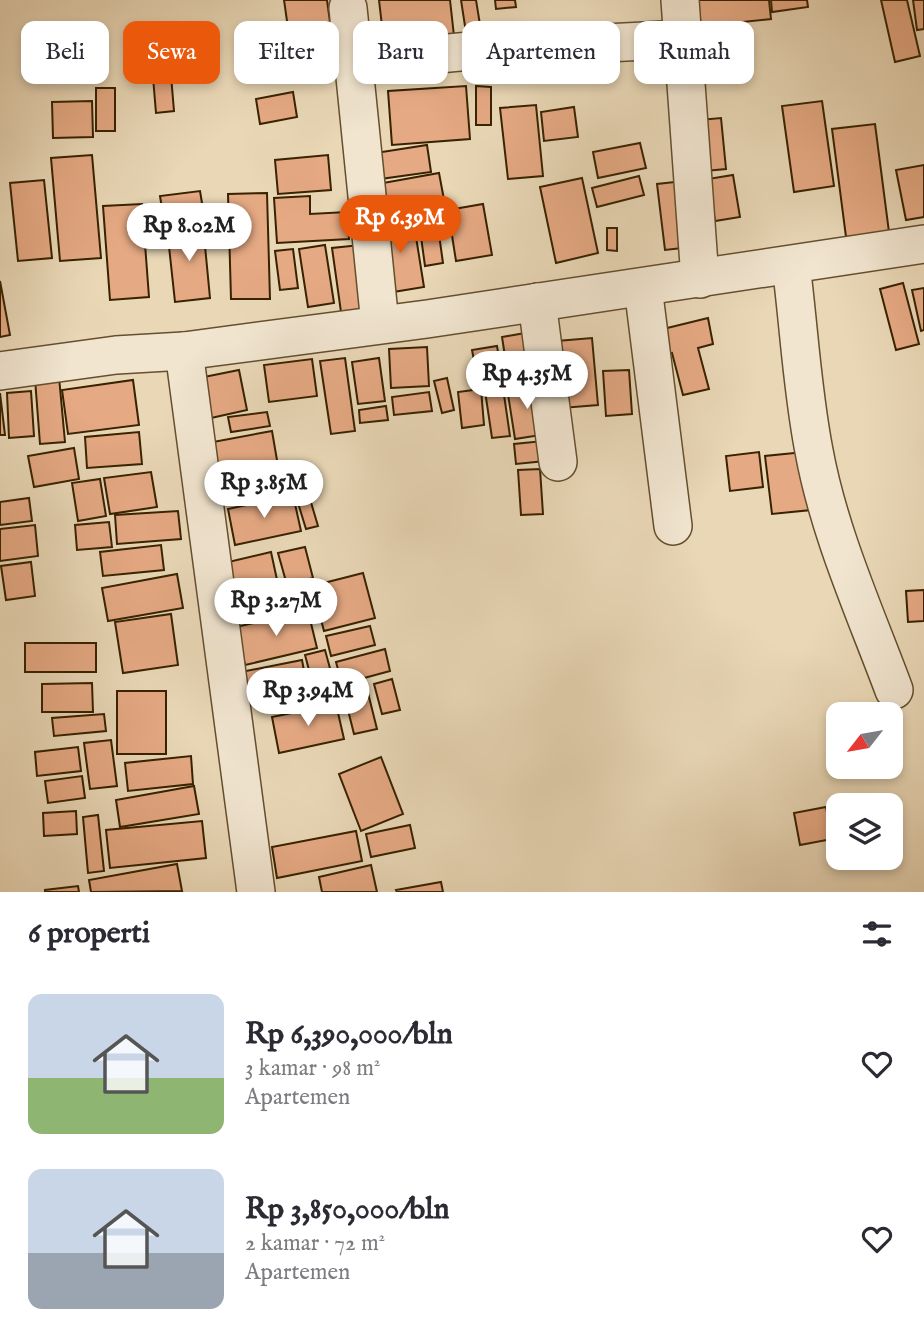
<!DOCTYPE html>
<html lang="id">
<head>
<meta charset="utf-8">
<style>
	:root { --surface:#fff; --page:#f7f7f7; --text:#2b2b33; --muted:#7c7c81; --accent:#ea580c }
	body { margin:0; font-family:"IM FELL English",serif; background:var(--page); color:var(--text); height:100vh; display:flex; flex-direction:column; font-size:26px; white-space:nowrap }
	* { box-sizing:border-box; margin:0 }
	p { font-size:23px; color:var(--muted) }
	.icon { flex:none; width:38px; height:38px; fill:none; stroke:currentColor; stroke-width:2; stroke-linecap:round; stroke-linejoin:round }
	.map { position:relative; height:892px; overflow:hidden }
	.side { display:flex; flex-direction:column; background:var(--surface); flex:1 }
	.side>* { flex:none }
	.guide { position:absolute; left:21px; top:21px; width:882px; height:63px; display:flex; gap:14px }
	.needle { width:46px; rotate:239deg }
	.fabs { position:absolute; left:826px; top:702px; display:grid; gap:14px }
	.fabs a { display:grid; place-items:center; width:77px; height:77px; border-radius:14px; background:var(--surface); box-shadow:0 4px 10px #0003; font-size:35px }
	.price { position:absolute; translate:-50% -60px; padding:0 16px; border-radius:24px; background:#fff; color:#222; font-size:23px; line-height:46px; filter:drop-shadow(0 2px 4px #0008) }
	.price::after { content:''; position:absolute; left:50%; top:42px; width:21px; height:16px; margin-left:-10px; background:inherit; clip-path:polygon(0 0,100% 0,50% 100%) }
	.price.selected { background:var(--accent); color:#fff }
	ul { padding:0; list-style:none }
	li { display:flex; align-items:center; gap:21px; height:175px; padding:0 28px }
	li span { display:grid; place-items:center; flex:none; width:196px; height:140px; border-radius:14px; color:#555 }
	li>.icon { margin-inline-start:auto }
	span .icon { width:84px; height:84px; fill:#fffc; stroke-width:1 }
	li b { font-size:30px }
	h2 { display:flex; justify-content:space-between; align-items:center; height:84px; padding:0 28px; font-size:30px }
	.pill { padding:0 24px; border-radius:14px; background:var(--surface); box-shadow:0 4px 10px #0003; font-size:24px; line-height:63px }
	.pill.selected { background:var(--accent); color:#fff }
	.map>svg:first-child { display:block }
</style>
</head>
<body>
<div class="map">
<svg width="924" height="892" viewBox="0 0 924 892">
	<rect width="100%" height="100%" fill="#e9d7b6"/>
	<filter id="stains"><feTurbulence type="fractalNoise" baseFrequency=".00286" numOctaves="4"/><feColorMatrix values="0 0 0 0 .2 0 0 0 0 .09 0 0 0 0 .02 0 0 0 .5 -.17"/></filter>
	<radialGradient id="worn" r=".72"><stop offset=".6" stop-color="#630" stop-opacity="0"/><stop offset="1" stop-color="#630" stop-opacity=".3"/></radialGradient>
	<g fill="#e5a983" stroke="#382200" stroke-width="2">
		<polygon points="284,0 327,0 330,22 288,28"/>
		<polygon points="379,0 450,0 455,45 385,52"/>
		<polygon points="461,0 476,0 482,37 467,39"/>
		<polygon points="495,0 515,0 516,7 496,9"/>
		<polygon points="682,0 769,0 771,19 685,28"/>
		<polygon points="771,0 807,0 808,7 772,12"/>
		<polygon points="881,0 907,0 920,56 895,62"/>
		<polygon points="913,0 924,0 924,29 917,30"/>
		<polygon points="344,27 348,71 290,76 286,32"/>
		<polygon points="169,52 174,111 156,113 151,53"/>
		<polygon points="499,52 502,78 481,81 478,54"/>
		<polygon points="466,86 470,139 392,145 388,91"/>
		<polygon points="476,86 491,87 491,125 476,125"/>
		<rect x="96" y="88" width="19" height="43"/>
		<polygon points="293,92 297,117 260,124 256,99"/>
		<polygon points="92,101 93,137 53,138 52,102"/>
		<polygon points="822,101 834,186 794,192 782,106"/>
		<polygon points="536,105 543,176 508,179 500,108"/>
		<polygon points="574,107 578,137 544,141 541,112"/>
		<polygon points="721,118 726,169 694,172 689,121"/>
		<polygon points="875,124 889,232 846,237 832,129"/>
		<polygon points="640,143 646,168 598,178 593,152"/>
		<polygon points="427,145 431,172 373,180 369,154"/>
		<polygon points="92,155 101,258 60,261 51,158"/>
		<polygon points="328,155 331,190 278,194 275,160"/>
		<polygon points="924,165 924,217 906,220 896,170"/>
		<polygon points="439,173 445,205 377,217 372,185"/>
		<polygon points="733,175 740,217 715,221 708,179"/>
		<polygon points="639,176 644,195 597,207 592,188"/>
		<polygon points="582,178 598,253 556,263 540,187"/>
		<polygon points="44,180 52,258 18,261 10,183"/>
		<polygon points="684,181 691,247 665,250 657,184"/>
		<polygon points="200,191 204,215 164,221 160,196"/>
		<polygon points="267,193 270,299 231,299 228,194"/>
		<polygon points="310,196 310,214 347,212 349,239 277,243 274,198"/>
		<polygon points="142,204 149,297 110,300 103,206"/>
		<polygon points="483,204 492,255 456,261 448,210"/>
		<polygon points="436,213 443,263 425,266 418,215"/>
		<polygon points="413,218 424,287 387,293 375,224"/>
		<polygon points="203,225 210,298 175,302 167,228"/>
		<polygon points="607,228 617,228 617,251 607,250"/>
		<polygon points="325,245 334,303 308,307 299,249"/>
		<polygon points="360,245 368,308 341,312 332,248"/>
		<polygon points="293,249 298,288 280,290 275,251"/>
		<polygon points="0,281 10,335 0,337"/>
		<polygon points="903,283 919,344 896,350 880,289"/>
		<polygon points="924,288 924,330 921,331 912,290"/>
		<polygon points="708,318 713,344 698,348 709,389 683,395 672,353 665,355 659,330"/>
		<polygon points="531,332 538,377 509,382 502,337"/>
		<polygon points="592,338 598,405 562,408 557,341"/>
		<polygon points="497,346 503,382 479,386 472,350"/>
		<polygon points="427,347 429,386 391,388 389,349"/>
		<polygon points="345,358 355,431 331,434 320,361"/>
		<polygon points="379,358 385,401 358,404 352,362"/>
		<polygon points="312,359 317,396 269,402 264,365"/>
		<polygon points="239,370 247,410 202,420 194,379"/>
		<polygon points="629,370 632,414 606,416 603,371"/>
		<polygon points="59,377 65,442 40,444 35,379"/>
		<polygon points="447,378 454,410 442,413 434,381"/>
		<polygon points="133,380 139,425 68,434 62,390"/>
		<polygon points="539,383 547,434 515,439 507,388"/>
		<polygon points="503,388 510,436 492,438 485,391"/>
		<polygon points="481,389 484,425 462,428 458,392"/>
		<polygon points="31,391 34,436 9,438 7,393"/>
		<polygon points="429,392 432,411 394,415 392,397"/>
		<polygon points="0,393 5,435 0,435"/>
		<polygon points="386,406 388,420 360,423 359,410"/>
		<polygon points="267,412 270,426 231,432 228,417"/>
		<polygon points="272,431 278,466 219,477 213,442"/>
		<polygon points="139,432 142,464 87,468 85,437"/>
		<polygon points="543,441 545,461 516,464 514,444"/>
		<polygon points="74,448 79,479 34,487 28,456"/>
		<polygon points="759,452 763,487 730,491 726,456"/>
		<polygon points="804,452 811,510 772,514 765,456"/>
		<polygon points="540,469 543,514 521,515 518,470"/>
		<polygon points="151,472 157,507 110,514 104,478"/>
		<polygon points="100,479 106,516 78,521 72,483"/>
		<polygon points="293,495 301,531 235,545 228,509"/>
		<polygon points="29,498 32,521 0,525 0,502"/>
		<polygon points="310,499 318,526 306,529 298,503"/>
		<polygon points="178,511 181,539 117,544 115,515"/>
		<polygon points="109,522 112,547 77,550 75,525"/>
		<polygon points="35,525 38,556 0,561 0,529"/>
		<polygon points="161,545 164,570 103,576 100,552"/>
		<polygon points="305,547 313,578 287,585 278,553"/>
		<polygon points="271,552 279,589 229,601 220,564"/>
		<polygon points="31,562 35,596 6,600 1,566"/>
		<polygon points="363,573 375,618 324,631 312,586"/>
		<polygon points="177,574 183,608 108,621 102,588"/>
		<polygon points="924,590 924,621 908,622 906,591"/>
		<polygon points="308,611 317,648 245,665 236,627"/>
		<polygon points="171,614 178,665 123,673 115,622"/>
		<polygon points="370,626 375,645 331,656 326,636"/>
		<rect x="25" y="643" width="71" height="29"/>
		<polygon points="385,649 390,671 342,684 336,662"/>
		<polygon points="325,650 337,694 317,700 305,655"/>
		<polygon points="302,660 308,692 247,703 241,672"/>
		<polygon points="392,679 400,710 382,714 374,684"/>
		<polygon points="92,683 93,712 42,712 42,684"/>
		<polygon points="366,685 377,729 354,734 343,690"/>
		<rect x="117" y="691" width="49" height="63"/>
		<polygon points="336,704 344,739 279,753 272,717"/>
		<polygon points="104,714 106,731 54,736 52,718"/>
		<polygon points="891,721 896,721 900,762 891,763"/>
		<polygon points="111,740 117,786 90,789 84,743"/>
		<polygon points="78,747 81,771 37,776 35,752"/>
		<polygon points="191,756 193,784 128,791 125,763"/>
		<polygon points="381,757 403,814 361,831 339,774"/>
		<polygon points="82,776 85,798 48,803 45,781"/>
		<polygon points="194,786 199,814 120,827 116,800"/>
		<polygon points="826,807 832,839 800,845 794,813"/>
		<polygon points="76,811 77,834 44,836 43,813"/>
		<polygon points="98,815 104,871 88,873 83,817"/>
		<polygon points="202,821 206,858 110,868 106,830"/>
		<polygon points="410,825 415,848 371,857 366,834"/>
		<polygon points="356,831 362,861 277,878 272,847"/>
		<polygon points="177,864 182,891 91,892 89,880"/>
		<polygon points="371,865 377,892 322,892 319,877"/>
		<polygon points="441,882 443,892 397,892 396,890"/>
		<polygon points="78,886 79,892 45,892 45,890"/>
	</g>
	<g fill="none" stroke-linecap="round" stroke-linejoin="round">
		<g stroke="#644f2e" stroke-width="40">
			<g id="minor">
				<polyline points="680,0 700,279"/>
				<polyline points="348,8 380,324"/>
				<polyline points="354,62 491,49 683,39"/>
				<path d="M791,265c8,62 11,125 23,186 15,82 51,161 80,239"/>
				<polyline points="643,287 673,526"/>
				<polyline points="537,302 558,462"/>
				<polyline points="184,351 256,892"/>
				<polyline points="0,371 116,355 184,351 427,319 924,244"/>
			</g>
		</g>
		<use href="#minor" stroke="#f1e5d0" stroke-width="37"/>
	</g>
	<rect width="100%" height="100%" filter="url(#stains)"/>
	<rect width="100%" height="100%" fill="url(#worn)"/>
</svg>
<div class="fabs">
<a><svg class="needle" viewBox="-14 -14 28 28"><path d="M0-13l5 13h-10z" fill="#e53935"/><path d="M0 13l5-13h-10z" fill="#7c7c81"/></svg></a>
<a><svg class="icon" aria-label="layers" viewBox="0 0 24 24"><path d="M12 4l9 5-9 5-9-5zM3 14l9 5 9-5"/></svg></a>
</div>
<b class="price selected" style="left:400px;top:255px">Rp 6.39M</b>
<b class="price" style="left:189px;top:263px">Rp 8.02M</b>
<b class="price" style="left:527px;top:411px">Rp 4.35M</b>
<b class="price" style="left:264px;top:520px">Rp 3.85M</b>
<b class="price" style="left:276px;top:638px">Rp 3.27M</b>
<b class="price" style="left:308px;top:728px">Rp 3.94M</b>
<div class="guide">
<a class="pill">Beli</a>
<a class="pill selected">Sewa</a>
<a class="pill">Filter</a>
<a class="pill">Baru</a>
<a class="pill">Apartemen</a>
<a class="pill">Rumah</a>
</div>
</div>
<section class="side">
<h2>6 properti<svg class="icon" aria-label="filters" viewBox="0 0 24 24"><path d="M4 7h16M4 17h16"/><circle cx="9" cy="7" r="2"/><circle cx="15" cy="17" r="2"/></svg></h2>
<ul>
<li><span style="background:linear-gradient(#c9d6e8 60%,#8fb573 0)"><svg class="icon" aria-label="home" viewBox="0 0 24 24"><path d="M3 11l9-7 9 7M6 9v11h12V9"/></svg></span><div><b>Rp 6,390,000/bln</b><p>3 kamar · 98 m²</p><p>Apartemen</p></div><svg class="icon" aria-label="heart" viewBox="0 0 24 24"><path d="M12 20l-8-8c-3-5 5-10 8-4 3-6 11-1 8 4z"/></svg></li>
<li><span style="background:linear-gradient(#c9d6e8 60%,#9aa5b1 0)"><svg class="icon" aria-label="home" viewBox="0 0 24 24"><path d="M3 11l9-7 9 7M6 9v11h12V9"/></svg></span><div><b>Rp 3,850,000/bln</b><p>2 kamar · 72 m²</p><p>Apartemen</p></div><svg class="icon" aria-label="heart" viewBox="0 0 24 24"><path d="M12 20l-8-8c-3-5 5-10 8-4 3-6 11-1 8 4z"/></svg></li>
</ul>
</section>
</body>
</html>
